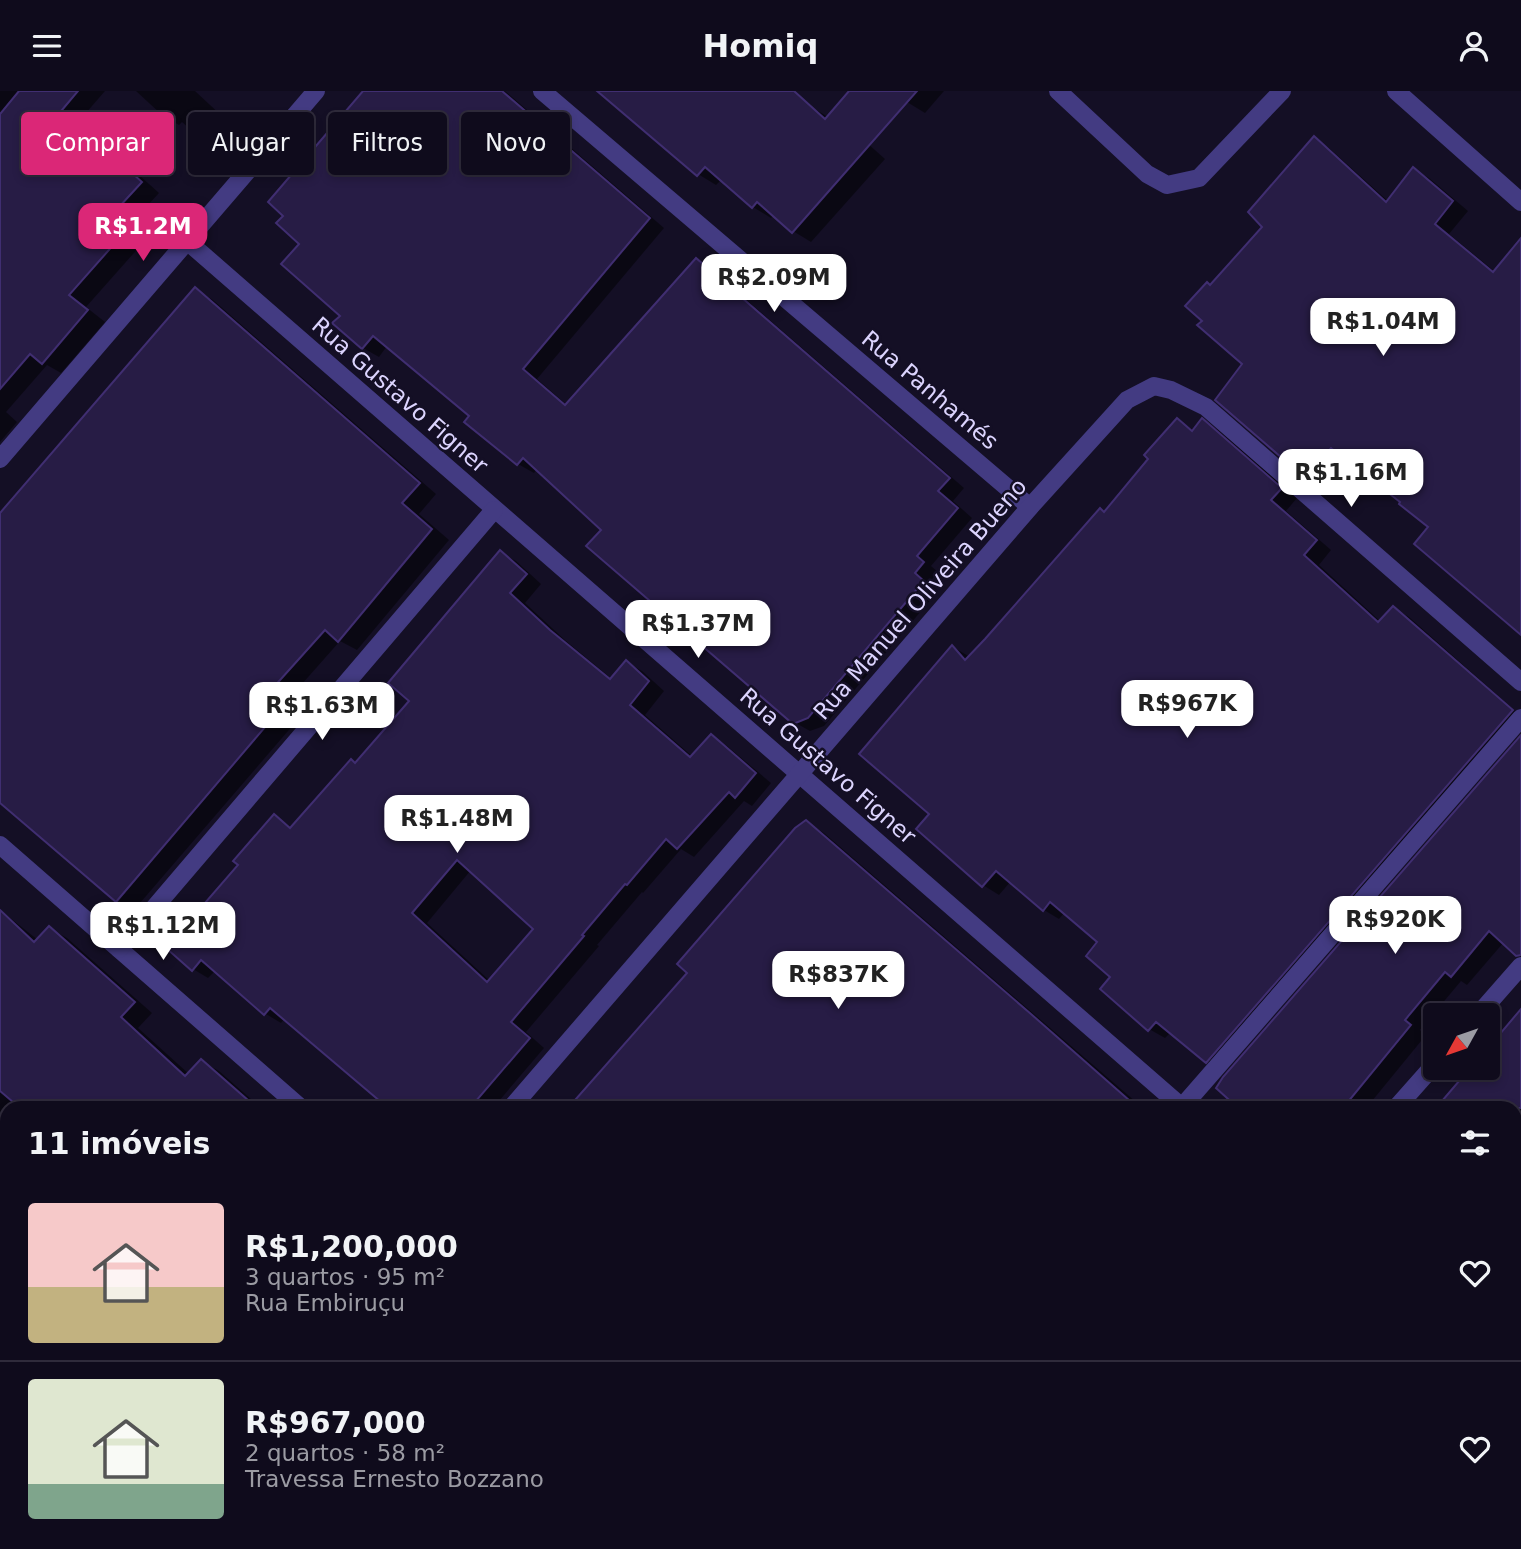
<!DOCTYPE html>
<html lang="pt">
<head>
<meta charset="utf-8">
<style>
	:root { --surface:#0f0b1c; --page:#181425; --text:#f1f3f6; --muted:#9b9ba3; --line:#2f2b3b; --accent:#db2777 }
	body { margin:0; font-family:"DejaVu Sans",sans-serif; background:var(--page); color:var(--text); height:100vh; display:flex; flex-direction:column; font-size:26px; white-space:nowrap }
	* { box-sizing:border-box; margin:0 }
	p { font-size:23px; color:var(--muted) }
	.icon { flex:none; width:38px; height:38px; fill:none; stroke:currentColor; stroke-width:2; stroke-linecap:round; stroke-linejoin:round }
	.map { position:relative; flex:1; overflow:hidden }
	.details { position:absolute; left:0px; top:1010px; width:1522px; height:450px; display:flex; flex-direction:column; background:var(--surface); border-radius:21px 21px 0 0; box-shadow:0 4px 10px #0003,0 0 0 2px var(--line) }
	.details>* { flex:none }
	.guide { position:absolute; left:21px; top:21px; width:700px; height:63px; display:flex; gap:14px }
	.needle { width:46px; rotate:230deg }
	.tools { position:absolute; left:1423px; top:912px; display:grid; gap:14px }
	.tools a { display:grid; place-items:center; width:77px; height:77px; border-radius:7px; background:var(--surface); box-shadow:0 4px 10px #0003,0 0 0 2px var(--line); font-size:35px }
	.price { position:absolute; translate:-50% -60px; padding:0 16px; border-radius:14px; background:#fff; color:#222; font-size:23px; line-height:46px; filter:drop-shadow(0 2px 4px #0008) }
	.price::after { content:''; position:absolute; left:50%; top:42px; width:21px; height:16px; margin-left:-10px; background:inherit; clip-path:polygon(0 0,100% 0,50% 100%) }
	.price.current { background:var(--accent); color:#fff }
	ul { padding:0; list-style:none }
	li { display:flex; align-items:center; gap:21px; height:175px; padding:0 28px }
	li+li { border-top:2px solid var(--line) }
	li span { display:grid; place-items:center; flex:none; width:196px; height:140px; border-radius:7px; color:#555 }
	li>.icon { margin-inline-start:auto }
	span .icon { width:84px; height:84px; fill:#fffc; stroke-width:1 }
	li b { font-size:30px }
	h2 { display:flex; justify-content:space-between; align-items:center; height:84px; padding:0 28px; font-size:30px }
	.pill { padding:0 24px; border-radius:7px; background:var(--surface); box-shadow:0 4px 10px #0003,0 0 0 2px var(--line); font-size:24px; line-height:63px }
	.pill.current { background:var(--accent); color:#fff }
	header { display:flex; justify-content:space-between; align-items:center; height:91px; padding:0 28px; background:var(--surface); font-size:32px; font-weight:700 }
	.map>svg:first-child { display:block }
</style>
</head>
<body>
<header><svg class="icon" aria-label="menu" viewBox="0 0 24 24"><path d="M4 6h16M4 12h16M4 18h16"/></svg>Homiq<svg class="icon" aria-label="person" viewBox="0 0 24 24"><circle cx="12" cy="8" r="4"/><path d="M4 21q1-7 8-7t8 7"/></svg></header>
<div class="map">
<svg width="1521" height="1458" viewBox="0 0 1521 1458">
	<rect width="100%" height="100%" fill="#140f25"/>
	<g fill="#0007" fill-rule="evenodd">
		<polygon points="0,0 105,0 79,30 159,102 125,139 141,154 86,216 105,231 61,282 47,274 6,321 17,331 0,351"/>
		<polygon points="136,0 195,0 266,66 248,85 231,75 182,31 179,34 162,24"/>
		<polygon points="390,0 505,0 664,137 537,288 567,314 696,169 711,178 964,397 953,410 972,427 931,475 938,481 929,492 938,500 824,635 810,640 794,631 603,438 537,378 534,382 518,373 466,331 471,325 387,255 379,266 363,257 301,153"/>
		<polygon points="602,0 767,0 805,12 828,26 848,35 885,68 811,151 793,140 774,124 771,127 753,116 722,88 716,94 698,83"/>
		<polygon points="895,0 944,0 925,22 907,11"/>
		<polygon points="1314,48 1329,57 1388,110 1413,78 1429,87 1468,120 1449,143 1521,202 1521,542 1430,436 1346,366 1334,380 1325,374 1313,387 1298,379 1245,273 1205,230 1211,195 1265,136"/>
		<polygon points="196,199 213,209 436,403 419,423 449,449 357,559 340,550 279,619 294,633 134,819 117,809 0,710 0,426"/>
		<polygon points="1177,329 1195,340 1202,330 1218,339 1297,407 1286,420 1331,459 1319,474 1381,531 1393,517 1409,526 1521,625 1222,979 1207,970 1171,941 1165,947 1149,938 1113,886 1099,851 1065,821 1059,828 1044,819 1011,790 999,804 983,794 932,723 953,556 970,566 1105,422 1150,368"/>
		<path d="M500,461l16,9 25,23 -16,19 41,38 46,38 14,-17 16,9 22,20 -19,24 48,42 18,-21 16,10 44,37 -19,23 -8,-5 -50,56 -13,-8 -38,44 -1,-1 -45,53 2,1 -73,86 18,16 -51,60h-111l4,-5 -101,-85 -4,5 -15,-9 -50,-44 -8,8 -15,-9 48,-104 33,-49 19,12 63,-64 55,-64zM471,779l65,59 -46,52 -63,-58z"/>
		<polygon points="1521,647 1521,866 1504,851 1467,894 1461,890 1420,939 1426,944 1372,1010 1378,1015 1377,1017 1240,1017"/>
		<polygon points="806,731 824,742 1143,1017 571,1017 690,882"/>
		<polygon points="0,819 38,849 49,837 67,847 152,922 138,937 189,983 201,970 219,980 261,1017 7,1017 7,1059 0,1067"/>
		<polygon points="1521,920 1521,1260 1516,1255 1516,1017 1488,976 1488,959"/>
		<polygon points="0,1095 7,1101 7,1115 2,1121 7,1125 7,1214 0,1223"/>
		<polygon points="0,1298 7,1304 7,1329 0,1338"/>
		<polygon points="1516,1339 1521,1343 1521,1458 1448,1458 1442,1452 1516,1452"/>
		<polygon points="173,1452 561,1452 557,1458 168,1458"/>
		<polygon points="622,1452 759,1452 765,1458 620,1458 623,1454"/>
		<polygon points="851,1452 1007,1452 1002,1458 857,1458"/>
		<polygon points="1073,1452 1340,1452 1347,1458 1079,1458"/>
	</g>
	<g fill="#271c45" stroke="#402e71" stroke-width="2" fill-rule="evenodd">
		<polygon points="19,0 78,0 62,19 142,91 108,128 124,142 69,204 88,219 42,273 30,263 0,298 0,23"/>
		<polygon points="363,0 502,0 650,127 523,278 565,314 696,167 950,387 938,400 958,417 917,465 924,471 915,482 924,490 808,627 793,633 586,455 601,439 523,367 517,374 464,331 469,325 373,245 362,258 332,232 340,225 281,173 299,153 276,132 283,125 268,111"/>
		<polygon points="597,0 794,0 825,28 849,0 917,0 792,142 757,111 752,117 705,76 697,85"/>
		<polygon points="1314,45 1386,111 1413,76 1453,110 1435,133 1493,181 1521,147 1521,544 1414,453 1428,436 1399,413 1400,411 1331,357 1318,372 1309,365 1297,380 1215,309 1242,273 1197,234 1202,230 1185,215 1207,191 1210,194 1262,136 1248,121"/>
		<polygon points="195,196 420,392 402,412 432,438 338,551 325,539 263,608 277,622 116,811 0,712 0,422"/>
		<polygon points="1177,327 1192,340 1202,327 1282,397 1271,409 1317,449 1304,464 1378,531 1393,515 1513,619 1206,972 1156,931 1148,940 1100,898 1110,886 1086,865 1097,851 1050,811 1043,820 996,780 982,796 916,738 929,723 859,663 952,554 965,569 985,548 1100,417 1104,421 1148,368 1144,364"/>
		<path d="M500,459l27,24 -17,19 40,37 60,49 16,-19 23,21 -19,24 60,52 21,-23 45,39 -21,25 -6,-6 -52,57 -11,-10 -39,46 -2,-1 -43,51 2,1 -73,86 19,16 -60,70h-82l-118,-100 -6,7 -63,-55 -9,11 -26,-23 72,-83 -5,-4 41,-47 16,14 61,-69 4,4 54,-62 -21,-18zM457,769l76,69 -46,53 -75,-69z"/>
		<polygon points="1521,644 1521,864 1516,865 1489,840 1451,886 1445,881 1405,929 1411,934 1343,1017 1238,1017 1216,997 1223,986"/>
		<polygon points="806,729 1031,923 1138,1017 568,1017 687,882 677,873 795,737"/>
		<polygon points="0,819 34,851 49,835 135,911 121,926 185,985 201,968 257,1017 20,1017 0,1000"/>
		<polygon points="1521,918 1521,1017 1436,1017 1471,976 1488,976 1488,957"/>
	</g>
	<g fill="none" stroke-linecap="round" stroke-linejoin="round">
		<g stroke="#433b82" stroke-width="18">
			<polyline points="542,0 1030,416"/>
			<polyline points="1058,0 1147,83 1167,94 1199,87 1282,0"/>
			<polyline points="1396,0 1521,111"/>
			<polyline points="187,150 1183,1017"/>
			<polyline points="0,368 316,0"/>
			<polyline points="0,754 301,1017"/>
			<polyline points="119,858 494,419"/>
			<polyline points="1478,924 1521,875"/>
			<polyline points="1182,1016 1521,627"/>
			<polyline points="511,1017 1030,416 1127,309 1154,295 1171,299 1206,316 1521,591"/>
			<polyline points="1396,1017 1435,973"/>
			<polyline points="1516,1306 1521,1311"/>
			<polyline points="809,1452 816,1458"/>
			<polyline points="126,1458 131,1452"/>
			<polyline points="568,1458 573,1452"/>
			<polyline points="1014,1458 1018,1452"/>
		</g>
	</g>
	<g text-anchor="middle" stroke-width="5" stroke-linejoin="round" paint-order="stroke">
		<g font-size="23" fill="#dcd4fe" stroke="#140f25">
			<text transform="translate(930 299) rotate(40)" y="8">Rua Panhamés</text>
			<text transform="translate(400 304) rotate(41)" y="8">Rua Gustavo Figner</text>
			<text transform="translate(920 508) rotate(-49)" y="8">Rua Manuel Oliveira Bueno</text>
			<text transform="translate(828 675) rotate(41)" y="8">Rua Gustavo Figner</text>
		</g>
	</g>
</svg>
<div class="tools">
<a><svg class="needle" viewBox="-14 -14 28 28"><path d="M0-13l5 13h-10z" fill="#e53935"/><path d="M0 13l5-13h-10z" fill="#9b9ba3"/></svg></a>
</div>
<b class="price current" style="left:143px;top:172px">R$1.2M</b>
<b class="price" style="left:774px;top:223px">R$2.09M</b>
<b class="price" style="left:1383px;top:267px">R$1.04M</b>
<b class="price" style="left:1351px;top:418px">R$1.16M</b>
<b class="price" style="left:698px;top:569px">R$1.37M</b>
<b class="price" style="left:1187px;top:649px">R$967K</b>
<b class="price" style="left:322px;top:651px">R$1.63M</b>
<b class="price" style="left:457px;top:764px">R$1.48M</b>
<b class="price" style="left:1395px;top:865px">R$920K</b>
<b class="price" style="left:163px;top:871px">R$1.12M</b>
<b class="price" style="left:838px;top:920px">R$837K</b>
<div class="guide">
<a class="pill current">Comprar</a>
<a class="pill">Alugar</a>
<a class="pill">Filtros</a>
<a class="pill">Novo</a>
</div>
<section class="details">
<h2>11 imóveis<svg class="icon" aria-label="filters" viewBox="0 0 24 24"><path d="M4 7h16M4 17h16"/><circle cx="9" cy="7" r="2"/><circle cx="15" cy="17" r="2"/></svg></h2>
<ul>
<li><span style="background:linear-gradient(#f6c9c9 60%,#c2b280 0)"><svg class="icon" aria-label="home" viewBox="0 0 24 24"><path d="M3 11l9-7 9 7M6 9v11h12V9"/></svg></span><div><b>R$1,200,000</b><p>3 quartos · 95 m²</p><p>Rua Embiruçu</p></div><svg class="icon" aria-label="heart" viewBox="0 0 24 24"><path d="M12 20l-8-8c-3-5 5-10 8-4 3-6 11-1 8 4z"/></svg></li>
<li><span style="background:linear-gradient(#dfe7d0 75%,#7fa58c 0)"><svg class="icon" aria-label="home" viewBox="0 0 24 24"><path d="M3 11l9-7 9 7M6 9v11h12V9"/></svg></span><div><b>R$967,000</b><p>2 quartos · 58 m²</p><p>Travessa Ernesto Bozzano</p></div><svg class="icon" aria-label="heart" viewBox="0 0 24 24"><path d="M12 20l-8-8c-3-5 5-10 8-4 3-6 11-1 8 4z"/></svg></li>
</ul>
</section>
</div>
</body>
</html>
